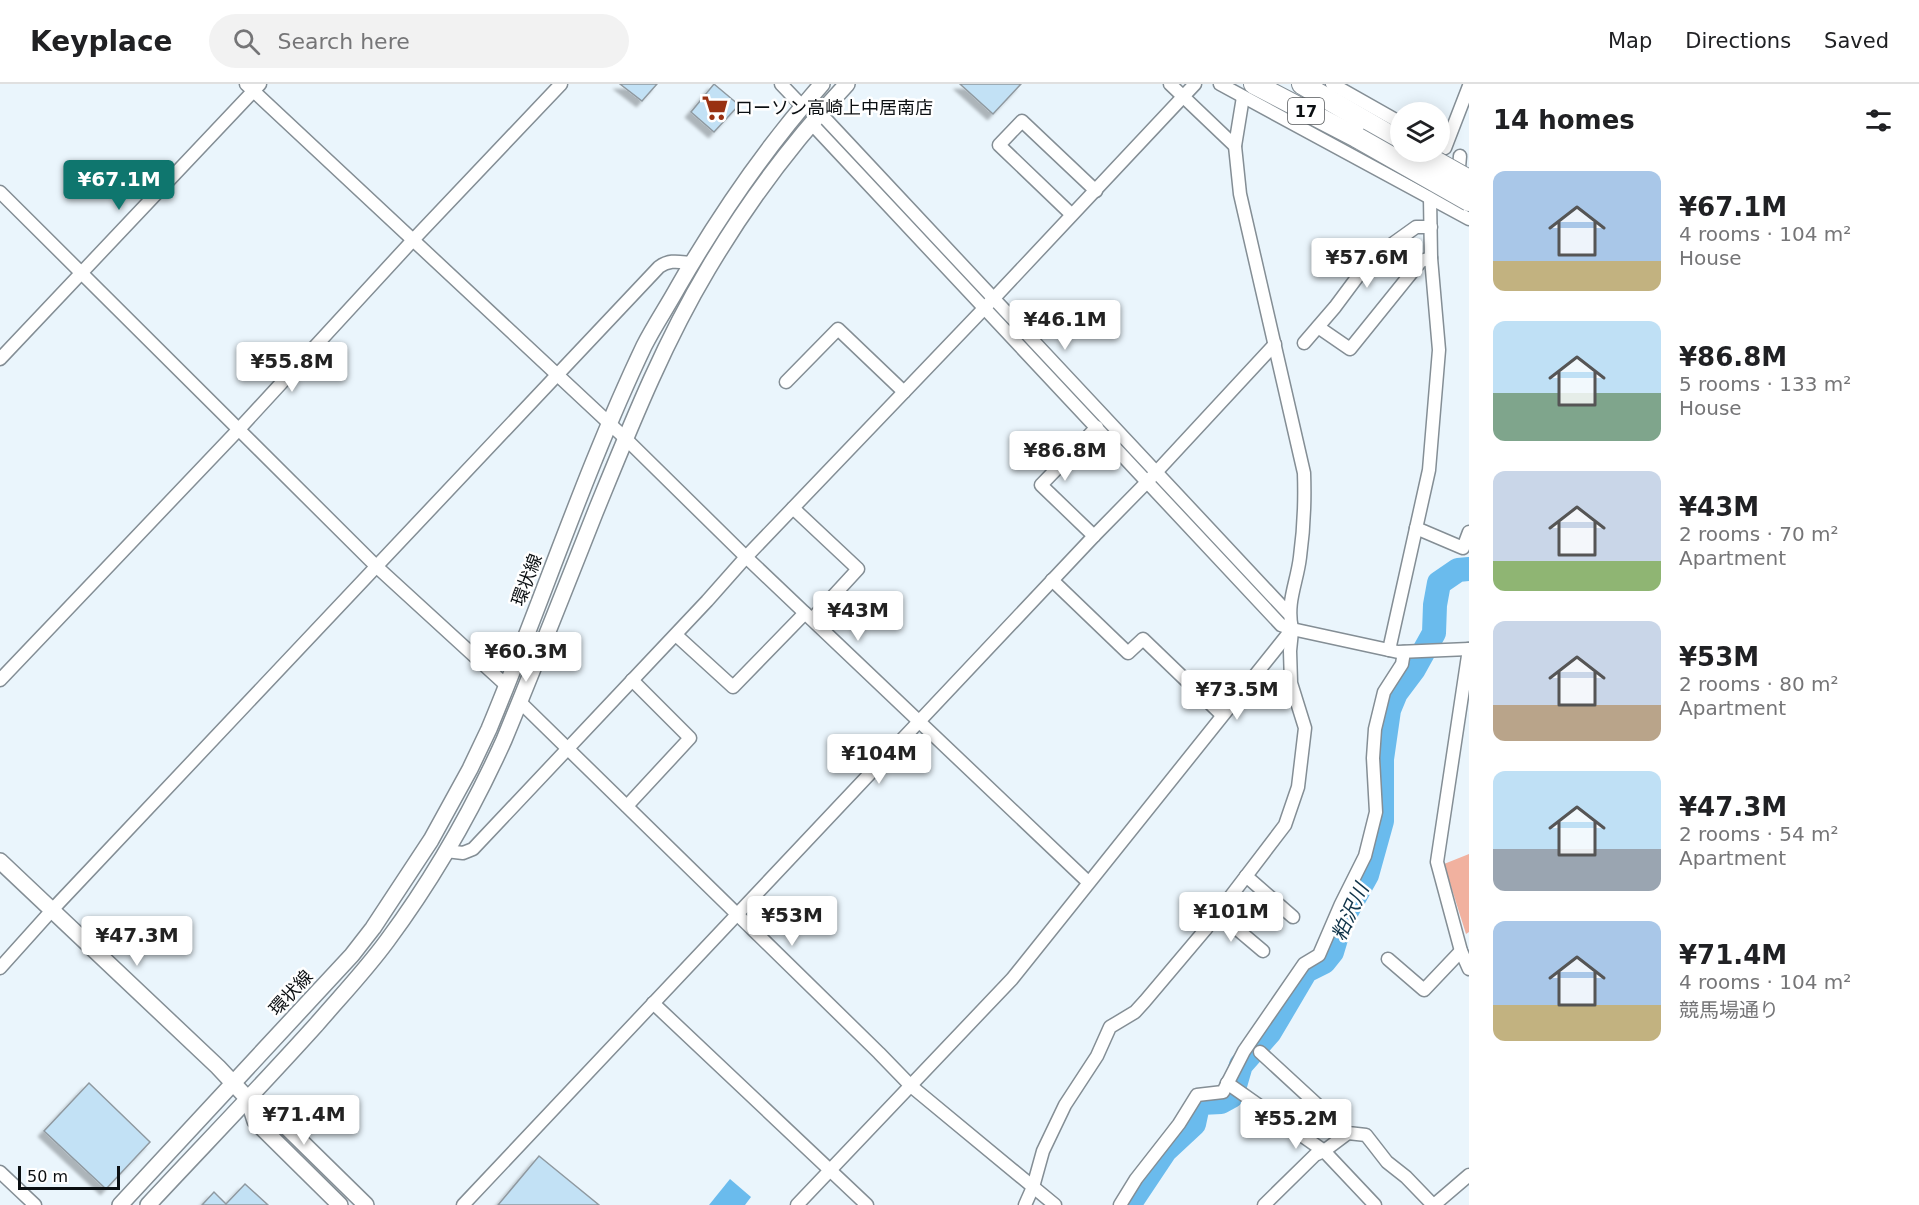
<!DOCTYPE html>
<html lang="en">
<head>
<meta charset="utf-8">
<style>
	:root { --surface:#fff; --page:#f2f2f2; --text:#202124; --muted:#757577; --line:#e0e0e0; --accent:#0f766e }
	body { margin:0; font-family:"DejaVu Sans","Noto Sans JP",sans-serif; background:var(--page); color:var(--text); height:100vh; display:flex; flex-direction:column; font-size:22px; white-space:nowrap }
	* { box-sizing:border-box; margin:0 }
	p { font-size:20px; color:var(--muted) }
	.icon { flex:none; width:33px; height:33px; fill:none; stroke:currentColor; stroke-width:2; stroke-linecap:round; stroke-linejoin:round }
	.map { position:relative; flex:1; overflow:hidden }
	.details { display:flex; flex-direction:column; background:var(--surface); width:450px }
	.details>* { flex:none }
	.tools { position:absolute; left:1390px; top:18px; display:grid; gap:12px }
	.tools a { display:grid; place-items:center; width:60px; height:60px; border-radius:50%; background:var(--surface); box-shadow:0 3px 15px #0003; font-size:30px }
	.scale { position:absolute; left:18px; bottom:15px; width:102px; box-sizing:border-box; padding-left:6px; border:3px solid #0b0f12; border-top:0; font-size:16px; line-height:21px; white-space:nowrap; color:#0b0f12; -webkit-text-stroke:4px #fff; paint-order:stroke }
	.price { position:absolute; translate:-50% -51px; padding:0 14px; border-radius:6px; background:#fff; color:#222; font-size:20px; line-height:39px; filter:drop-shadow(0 2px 3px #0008) }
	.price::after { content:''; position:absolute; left:50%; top:36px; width:18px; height:14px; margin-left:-9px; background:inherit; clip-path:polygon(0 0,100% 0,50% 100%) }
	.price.active { background:var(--accent); color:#fff }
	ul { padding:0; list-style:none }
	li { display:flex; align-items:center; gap:18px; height:150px; padding:0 24px }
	li span { display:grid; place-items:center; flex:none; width:168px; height:120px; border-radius:12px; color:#555 }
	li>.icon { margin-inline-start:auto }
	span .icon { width:72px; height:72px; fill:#fffc; stroke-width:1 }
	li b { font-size:26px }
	h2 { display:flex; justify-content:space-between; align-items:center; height:72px; padding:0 24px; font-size:26px }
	header { display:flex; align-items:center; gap:36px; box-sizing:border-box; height:84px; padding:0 30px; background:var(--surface); border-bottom:2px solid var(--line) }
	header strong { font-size:28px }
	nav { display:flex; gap:33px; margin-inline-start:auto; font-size:21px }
	.search { width:420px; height:54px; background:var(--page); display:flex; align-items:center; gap:15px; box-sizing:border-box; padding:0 21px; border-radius:33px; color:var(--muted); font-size:22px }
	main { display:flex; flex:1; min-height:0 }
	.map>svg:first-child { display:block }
</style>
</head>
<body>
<header>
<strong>Keyplace</strong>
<div class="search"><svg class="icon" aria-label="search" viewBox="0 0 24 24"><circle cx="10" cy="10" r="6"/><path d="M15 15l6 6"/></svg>Search here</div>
<nav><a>Map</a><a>Directions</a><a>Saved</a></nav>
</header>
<main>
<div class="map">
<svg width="1469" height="1121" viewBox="0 0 1469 1121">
	<defs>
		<filter id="shadow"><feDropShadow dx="-5.5" dy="5.5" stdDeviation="1.5" flood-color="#0004"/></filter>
	</defs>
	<rect width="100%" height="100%" fill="#eaf5fc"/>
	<polygon fill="#f1b19f" points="1469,770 1469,848 1466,850 1444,780"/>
	<polygon fill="#6abbed" points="730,1095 751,1113 745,1121 709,1121"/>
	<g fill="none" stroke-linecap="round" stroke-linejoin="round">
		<polyline stroke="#6abbed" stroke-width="24" points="1129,1121 1165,1067 1194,1040 1197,1026 1201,1019 1221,1018 1232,1012 1241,981 1270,948 1306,887 1324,878 1332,868 1341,838 1367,791 1382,737 1382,675 1389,626 1396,609 1414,585 1434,549 1435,521 1439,499 1458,486 1469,485"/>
	</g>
	<g fill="#c2e1f5" stroke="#8f99a0" stroke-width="1.5" filter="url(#shadow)">
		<polygon points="620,0 657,0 642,17"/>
		<polygon points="714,0 739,21 714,48 691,28"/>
		<polygon points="960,0 1021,0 993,30"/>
		<polygon points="89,999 150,1058 106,1105 44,1047"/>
		<polygon points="539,1072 599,1121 498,1121"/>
		<polygon points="245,1100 268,1121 202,1121 214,1108 226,1120"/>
	</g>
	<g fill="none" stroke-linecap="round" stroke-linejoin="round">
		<g stroke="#848e95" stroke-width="15">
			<g id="minor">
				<polyline points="246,0 625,354 746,473 1088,798"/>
				<polyline points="781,0 802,22"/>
				<polyline points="1170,0 1235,62"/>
				<polyline points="1220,0 1469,135"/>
				<polyline points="1332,0 1401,39"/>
				<polyline points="820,29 1288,529"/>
				<polyline points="811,39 1281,541 1292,545 1398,568 1469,565"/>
				<polyline points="1445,64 1469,2"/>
				<polyline points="1458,95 1460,72"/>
				<polyline points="0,108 377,483 507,602"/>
				<polyline points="1071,130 999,61 1022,37 1096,107"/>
				<polyline points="1318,243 1350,265 1421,177 1431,174"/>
				<polyline points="1304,259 1335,223 1370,176 1416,143 1431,143"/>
				<polyline points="0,275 260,0"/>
				<polyline points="786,298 838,245 904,308"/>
				<polyline points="793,424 858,485 812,535"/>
				<polyline points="1416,444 1463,464 1469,448"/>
				<polyline points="1094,452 1041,401 1097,343"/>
				<polyline points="1052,496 1128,569 1143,555 1222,631"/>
				<polyline points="676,551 733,603 805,529"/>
				<polyline points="1469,565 1437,778 1461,867 1469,885"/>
				<polyline points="1389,566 1429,386 1439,266 1431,174 1430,113"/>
				<polyline points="0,596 240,344 413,156 561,0"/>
				<polyline points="520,618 879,969 911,1002 1055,1121"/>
				<polyline points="627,722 690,654 632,596"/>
				<polyline points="446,767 463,769 473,765 707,517 746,473 995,213 1195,0"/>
				<polyline points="1246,792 1293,833"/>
				<polyline points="1218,829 1263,867"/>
				<polyline points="1388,875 1424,906 1461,867"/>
				<path d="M0,884l53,-59 606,-642c11,-8 20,-5 33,-4"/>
				<polyline points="653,919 867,1121"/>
				<polyline points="1260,968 1348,1049 1366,1051 1387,1078 1406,1093 1433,1121"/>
				<polyline points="1227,999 1324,1067 1375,1121"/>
				<polyline points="0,1088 35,1121"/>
				<polyline points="463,1121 1094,452 1148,397 1275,260"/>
				<path d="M797,1121l215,-226 280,-350c-6,-27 5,-46 8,-72 4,-29 5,-56 4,-84l-64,-279 -5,-48 8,-49"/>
				<polyline points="1025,1121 1033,1103 1043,1067 1065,1021 1097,972 1110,943 1135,928 1145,917 1205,846 1285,741 1298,703 1305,644 1291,599 1290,567 1292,547"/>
				<polyline points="1120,1121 1136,1095 1179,1040 1197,1011 1223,1008 1244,967 1304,880 1319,871 1341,820 1365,772 1376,728 1373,674 1375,645 1384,608 1402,580 1404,568"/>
				<polyline points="1264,1121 1315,1071 1324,1067 1348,1049"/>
				<polyline points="1434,1121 1469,1091"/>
			</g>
		</g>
		<g stroke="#848e95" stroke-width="18">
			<g id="tertiary">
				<polyline points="0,777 218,983 248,1015 255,1037 340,1121"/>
				<polyline points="248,1015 267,1024 366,1121"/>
				<path d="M120,1121l232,-250 21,-27 58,-88 39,-71 19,-40c53,-127 96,-259 155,-383 10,-20 23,-39 34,-59 42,-73 88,-140 144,-203"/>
				<path d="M148,1121c56,-60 113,-119 168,-180 24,-28 49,-54 71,-84 46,-62 85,-130 117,-201 31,-75 61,-151 91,-227 34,-83 67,-167 113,-244 39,-66 86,-129 139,-185"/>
			</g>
		</g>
		<g stroke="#848e95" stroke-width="22">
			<g id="trunk">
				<polyline points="1254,0 1358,54"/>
				<polyline points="1302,0 1401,58"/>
			</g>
		</g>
		<use href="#minor" stroke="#fff" stroke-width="12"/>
		<use href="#tertiary" stroke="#fff" stroke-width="15"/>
		<use href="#trunk" stroke="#fff" stroke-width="20"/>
		<g stroke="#848e95" stroke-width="22" stroke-linecap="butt">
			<g id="trunk-bridge">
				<polyline points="1358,54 1469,117"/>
				<polyline points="1419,68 1469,96"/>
			</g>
		</g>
		<use href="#trunk-bridge" stroke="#fff" stroke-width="20"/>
	</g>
	<defs>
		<g id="supermarket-bare" transform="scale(2.07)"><path d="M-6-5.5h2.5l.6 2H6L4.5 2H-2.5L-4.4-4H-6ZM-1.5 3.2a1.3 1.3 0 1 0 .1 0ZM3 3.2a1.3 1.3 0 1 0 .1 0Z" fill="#993112" stroke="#fff" stroke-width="2.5" paint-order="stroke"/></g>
	</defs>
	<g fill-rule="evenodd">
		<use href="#supermarket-bare" x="715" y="24"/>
	</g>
	<g text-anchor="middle" stroke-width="5" stroke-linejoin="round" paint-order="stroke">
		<rect fill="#fff" stroke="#545759" stroke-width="1.5" x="1288" y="14" width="36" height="26" rx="4.5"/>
		<g font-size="16" font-weight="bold" fill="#0b0f12">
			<text x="1306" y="33">17</text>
		</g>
		<g font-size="18" fill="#0b0f12" stroke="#fff" text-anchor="start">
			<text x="735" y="30">ローソン高崎上中居南店</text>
		</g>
		<g font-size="18" fill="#0b0f12" stroke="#fff">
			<text transform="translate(527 496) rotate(-69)" y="6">環状線</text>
			<text transform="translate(291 909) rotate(-47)" y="6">環状線</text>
		</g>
		<g font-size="20" font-style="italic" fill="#103449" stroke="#fff">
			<text transform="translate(1350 828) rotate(-65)" y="7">粕沢川</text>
		</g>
	</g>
</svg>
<div class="tools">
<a><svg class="icon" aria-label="layers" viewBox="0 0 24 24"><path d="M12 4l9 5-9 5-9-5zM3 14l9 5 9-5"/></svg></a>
</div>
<div class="scale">50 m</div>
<b class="price active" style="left:119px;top:127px">¥67.1M</b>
<b class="price" style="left:1367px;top:205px">¥57.6M</b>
<b class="price" style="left:1065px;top:267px">¥46.1M</b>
<b class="price" style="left:292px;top:309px">¥55.8M</b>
<b class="price" style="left:1065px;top:398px">¥86.8M</b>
<b class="price" style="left:858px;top:558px">¥43M</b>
<b class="price" style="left:526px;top:599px">¥60.3M</b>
<b class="price" style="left:1237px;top:637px">¥73.5M</b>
<b class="price" style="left:879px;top:701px">¥104M</b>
<b class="price" style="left:1231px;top:859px">¥101M</b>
<b class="price" style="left:792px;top:863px">¥53M</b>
<b class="price" style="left:137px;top:883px">¥47.3M</b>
<b class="price" style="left:304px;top:1062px">¥71.4M</b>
<b class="price" style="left:1296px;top:1066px">¥55.2M</b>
</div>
<section class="details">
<h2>14 homes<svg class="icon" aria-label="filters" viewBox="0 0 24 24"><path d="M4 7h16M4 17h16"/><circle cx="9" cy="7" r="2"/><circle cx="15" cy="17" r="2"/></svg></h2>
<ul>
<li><span style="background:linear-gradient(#a9c7e8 75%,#c2b280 0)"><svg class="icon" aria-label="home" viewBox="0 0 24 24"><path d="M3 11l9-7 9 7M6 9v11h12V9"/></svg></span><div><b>¥67.1M</b><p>4 rooms · 104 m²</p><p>House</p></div></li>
<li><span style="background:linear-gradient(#bfe0f5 60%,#7fa58c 0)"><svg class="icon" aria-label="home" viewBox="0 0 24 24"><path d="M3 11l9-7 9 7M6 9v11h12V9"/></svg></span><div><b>¥86.8M</b><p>5 rooms · 133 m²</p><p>House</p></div></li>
<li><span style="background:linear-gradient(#c9d6e8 75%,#8fb573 0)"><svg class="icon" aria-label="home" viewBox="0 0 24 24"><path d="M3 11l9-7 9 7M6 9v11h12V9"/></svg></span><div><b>¥43M</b><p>2 rooms · 70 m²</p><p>Apartment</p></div></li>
<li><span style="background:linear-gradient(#c9d6e8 70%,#b9a48a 0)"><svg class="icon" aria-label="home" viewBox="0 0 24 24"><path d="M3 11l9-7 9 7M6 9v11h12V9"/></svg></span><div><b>¥53M</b><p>2 rooms · 80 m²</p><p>Apartment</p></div></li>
<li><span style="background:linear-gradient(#bfe0f5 65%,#9aa5b1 0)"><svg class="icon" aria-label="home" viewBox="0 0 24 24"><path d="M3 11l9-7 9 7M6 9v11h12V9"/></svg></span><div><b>¥47.3M</b><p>2 rooms · 54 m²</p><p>Apartment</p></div></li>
<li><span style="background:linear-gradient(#a9c7e8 70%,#c2b280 0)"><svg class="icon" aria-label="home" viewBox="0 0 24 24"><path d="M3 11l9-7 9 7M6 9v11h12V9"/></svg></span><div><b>¥71.4M</b><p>4 rooms · 104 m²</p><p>競馬場通り</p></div></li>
</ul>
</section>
</main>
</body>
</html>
